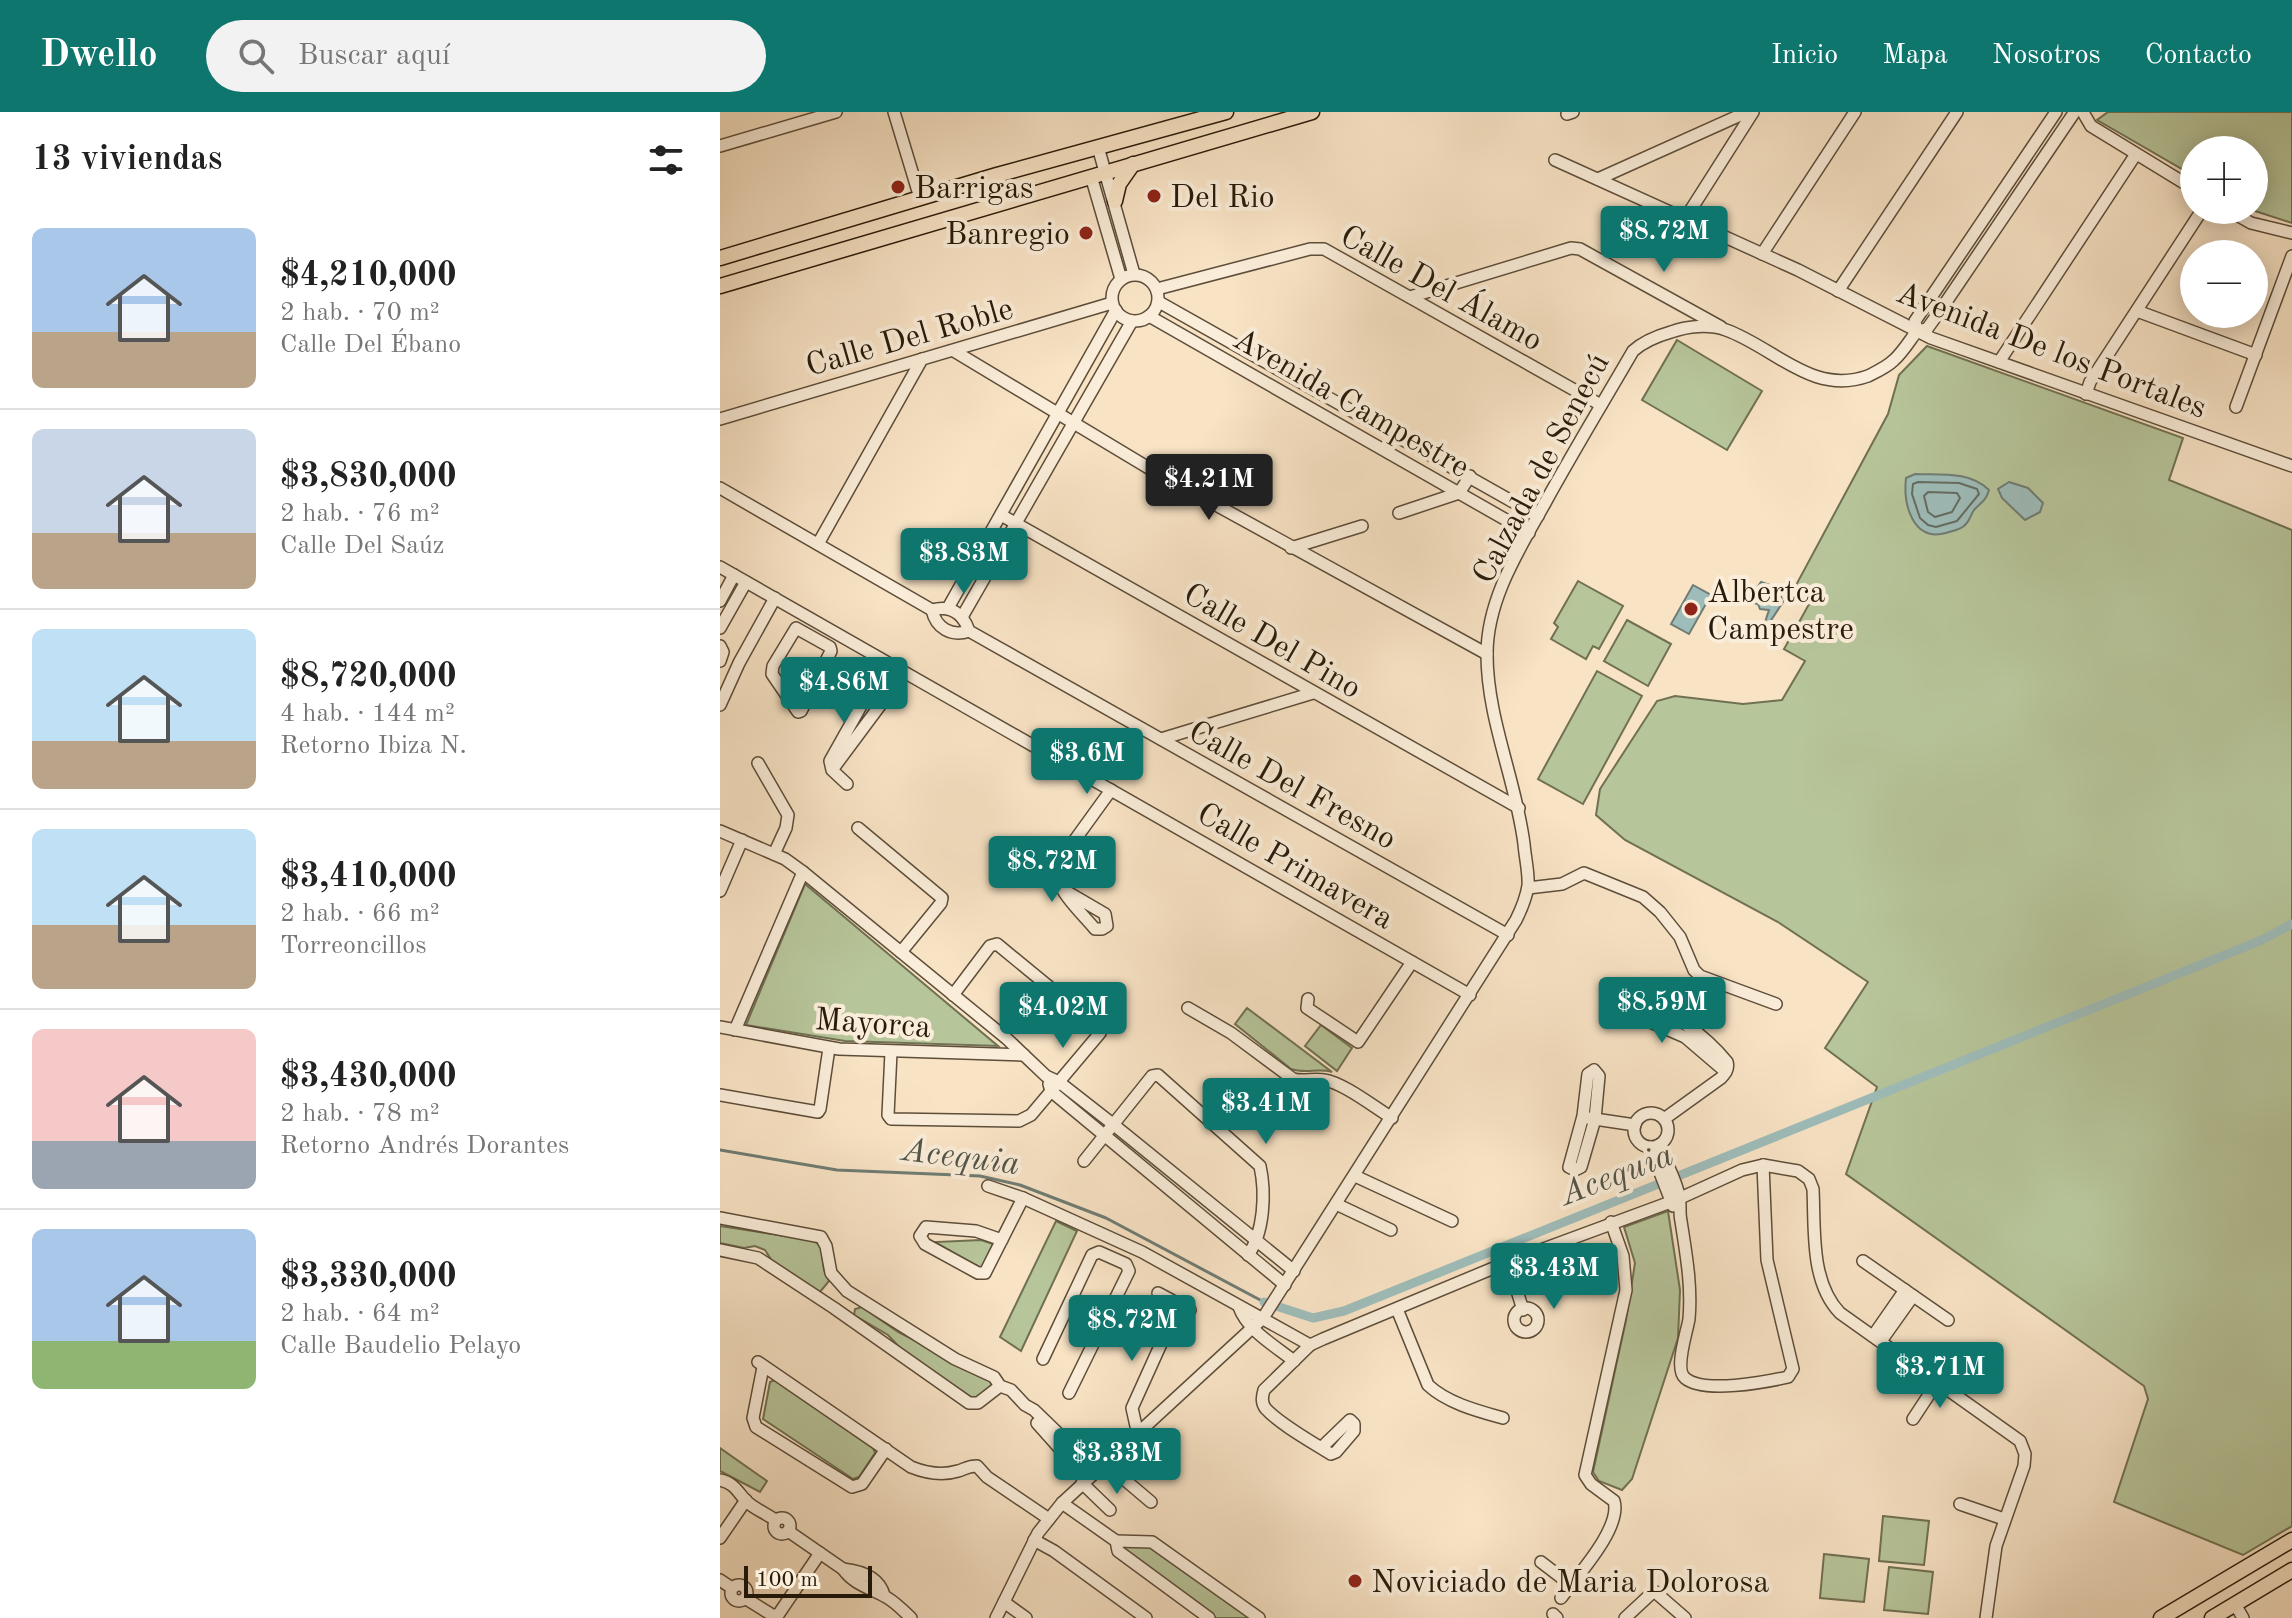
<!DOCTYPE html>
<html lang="es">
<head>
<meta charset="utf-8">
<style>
	:root { --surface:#fff; --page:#f2f2f2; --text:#222; --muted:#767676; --line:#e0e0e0; --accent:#0f766e }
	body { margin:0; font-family:"Old Standard TT",serif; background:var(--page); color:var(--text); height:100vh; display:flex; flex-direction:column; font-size:30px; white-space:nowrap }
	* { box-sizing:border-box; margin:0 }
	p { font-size:26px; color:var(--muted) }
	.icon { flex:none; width:44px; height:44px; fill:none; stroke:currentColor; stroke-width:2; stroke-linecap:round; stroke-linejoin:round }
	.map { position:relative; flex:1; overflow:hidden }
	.panel { display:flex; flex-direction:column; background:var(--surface); width:720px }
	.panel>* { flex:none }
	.fabs { position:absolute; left:1460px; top:24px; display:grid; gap:16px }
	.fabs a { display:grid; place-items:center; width:88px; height:88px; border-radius:50%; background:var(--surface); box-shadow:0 4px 20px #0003; font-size:40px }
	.scale { position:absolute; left:24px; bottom:20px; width:128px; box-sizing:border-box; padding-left:8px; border:4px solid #291b0a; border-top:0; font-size:22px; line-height:28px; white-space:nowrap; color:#291b0a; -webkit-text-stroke:6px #faedd9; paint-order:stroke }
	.price { position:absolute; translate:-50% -68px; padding:0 18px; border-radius:8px; background:var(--accent); color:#fff; font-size:26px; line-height:52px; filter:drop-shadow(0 2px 4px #0008) }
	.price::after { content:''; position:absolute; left:50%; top:48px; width:24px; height:18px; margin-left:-12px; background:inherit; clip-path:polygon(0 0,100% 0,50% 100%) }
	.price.current { background:#222; color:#fff }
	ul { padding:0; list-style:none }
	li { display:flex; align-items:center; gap:24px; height:200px; padding:0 32px }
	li+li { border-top:2px solid var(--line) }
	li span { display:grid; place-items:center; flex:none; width:224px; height:160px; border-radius:12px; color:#555 }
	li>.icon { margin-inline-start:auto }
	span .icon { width:96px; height:96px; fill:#fffc; stroke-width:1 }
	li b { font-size:34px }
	h2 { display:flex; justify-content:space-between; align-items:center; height:96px; padding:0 32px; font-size:34px }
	header { display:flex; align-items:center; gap:48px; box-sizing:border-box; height:112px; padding:0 40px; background:var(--accent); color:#fff }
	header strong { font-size:38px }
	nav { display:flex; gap:44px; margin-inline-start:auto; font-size:28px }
	.search { width:560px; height:72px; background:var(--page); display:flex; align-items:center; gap:20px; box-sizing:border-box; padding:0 28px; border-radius:44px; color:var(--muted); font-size:30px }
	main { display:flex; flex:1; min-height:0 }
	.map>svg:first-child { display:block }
</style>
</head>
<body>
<header>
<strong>Dwello</strong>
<div class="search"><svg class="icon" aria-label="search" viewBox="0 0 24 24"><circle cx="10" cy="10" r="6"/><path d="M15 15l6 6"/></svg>Buscar aquí</div>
<nav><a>Inicio</a><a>Mapa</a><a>Nosotros</a><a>Contacto</a></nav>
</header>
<main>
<section class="panel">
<h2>13 viviendas<svg class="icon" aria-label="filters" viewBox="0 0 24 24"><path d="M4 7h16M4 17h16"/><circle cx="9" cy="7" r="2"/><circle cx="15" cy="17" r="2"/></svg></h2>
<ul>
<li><span style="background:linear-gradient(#a9c7e8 65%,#b9a48a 0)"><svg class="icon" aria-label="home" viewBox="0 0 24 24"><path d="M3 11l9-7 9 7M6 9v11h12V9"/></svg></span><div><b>$4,210,000</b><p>2 hab. · 70 m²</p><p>Calle Del Ébano</p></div></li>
<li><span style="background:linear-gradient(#c9d6e8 65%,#b9a48a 0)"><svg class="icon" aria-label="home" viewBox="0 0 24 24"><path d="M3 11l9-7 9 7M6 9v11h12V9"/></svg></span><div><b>$3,830,000</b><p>2 hab. · 76 m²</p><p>Calle Del Saúz</p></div></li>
<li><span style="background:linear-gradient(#bfe0f5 70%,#b9a48a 0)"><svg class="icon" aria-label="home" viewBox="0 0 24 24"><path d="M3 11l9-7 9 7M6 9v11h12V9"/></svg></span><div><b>$8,720,000</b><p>4 hab. · 144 m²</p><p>Retorno Ibiza N.</p></div></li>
<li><span style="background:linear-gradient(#bfe0f5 60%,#b9a48a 0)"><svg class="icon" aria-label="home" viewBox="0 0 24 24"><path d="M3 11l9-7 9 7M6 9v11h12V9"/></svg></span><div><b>$3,410,000</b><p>2 hab. · 66 m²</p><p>Torreoncillos</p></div></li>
<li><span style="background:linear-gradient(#f6c9c9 70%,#9aa5b1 0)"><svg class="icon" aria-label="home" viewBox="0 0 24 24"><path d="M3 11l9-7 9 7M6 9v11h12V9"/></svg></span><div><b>$3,430,000</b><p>2 hab. · 78 m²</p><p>Retorno Andrés Dorantes</p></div></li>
<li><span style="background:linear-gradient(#a9c7e8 70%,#8fb573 0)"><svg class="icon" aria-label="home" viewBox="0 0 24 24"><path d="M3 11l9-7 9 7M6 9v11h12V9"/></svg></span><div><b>$3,330,000</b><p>2 hab. · 64 m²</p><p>Calle Baudelio Pelayo</p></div></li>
</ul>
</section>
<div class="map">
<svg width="1572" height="1506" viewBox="0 0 1572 1506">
	<rect width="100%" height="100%" fill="#f8e3c5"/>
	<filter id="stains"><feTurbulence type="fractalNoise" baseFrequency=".0025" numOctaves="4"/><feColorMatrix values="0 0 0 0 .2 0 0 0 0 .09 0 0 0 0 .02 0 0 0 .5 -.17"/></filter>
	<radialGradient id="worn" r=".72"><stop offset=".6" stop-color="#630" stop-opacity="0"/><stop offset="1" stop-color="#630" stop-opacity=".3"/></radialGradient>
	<g fill="#b7c59a" stroke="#707052" stroke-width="2">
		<polygon points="1388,0 1572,0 1572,111 1532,98 1534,38 1474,38 1474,64 1377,8"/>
		<polygon points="957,228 1042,279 1007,338 922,288"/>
		<polygon points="1207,234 1463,326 1449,368 1572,418 1572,1414 1523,1443 1394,1390 1428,1287 1424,1274 1126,1062 1157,975 1105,936 1148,870 1058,810 905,728 876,703 880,677 937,589 955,584 1023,592 1062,588 1085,549 1064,537 1093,485 1075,475 1168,302 1179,263"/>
		<polygon points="858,469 903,494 879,537 873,534 866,547 831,527 838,515 834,511"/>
		<polygon points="907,508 951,532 928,574 884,549"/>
		<polygon points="877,559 922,584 863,692 818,667"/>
		<polygon points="85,772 278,934 125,929 26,913"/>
		<path d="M527,896l85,64c-14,-4 -27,2 -41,-3l-56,-45z"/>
		<polygon points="601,913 632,936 617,959 585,934"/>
		<polygon points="948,1099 960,1178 958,1226 912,1367 902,1378 879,1369 873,1360 906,1208 915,1151 904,1115"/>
		<polygon points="336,1109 357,1119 301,1239 280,1225"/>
		<polygon points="0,1114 92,1128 101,1134 104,1158 109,1169 100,1180 54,1152 45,1138 35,1134 24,1136 0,1131"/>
		<polygon points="261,1128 273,1132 262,1157 215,1130"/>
		<polygon points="142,1195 178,1220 273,1268 271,1274 257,1289 184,1240 168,1223 134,1203 135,1197"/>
		<polygon points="55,1268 153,1336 155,1341 139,1365 133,1367 43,1307 50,1270"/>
		<polygon points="0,1336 47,1369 40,1380 0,1359"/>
		<polygon points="1163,1404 1209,1409 1204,1453 1159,1449"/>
		<polygon points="405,1433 428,1434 533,1506 495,1506 401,1439"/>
		<polygon points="1104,1442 1149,1447 1144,1490 1100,1486"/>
		<polygon points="1169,1455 1213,1460 1208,1502 1164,1498"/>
	</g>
	<g fill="#9ebdba" stroke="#6f7c74" stroke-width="2">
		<path d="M1195,362c26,1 55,-3 74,16 -3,11 -8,12 -15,20 -4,6 -4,11 -10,16 -5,4 -12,5 -18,7 -33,9 -43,-28 -40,-55z"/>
		<polygon points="1289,370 1308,376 1323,391 1320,400 1305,408 1282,386 1278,377"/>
		<polygon points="1041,470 1050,473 1053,480 1060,482 1063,490 1046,516 1051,522 1047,525 1039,519 1044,513 1049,498 1040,497 1038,492 1033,491 1030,486"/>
		<polygon points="973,473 991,483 969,522 951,512"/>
	</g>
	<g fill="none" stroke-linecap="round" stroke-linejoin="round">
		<g stroke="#646c62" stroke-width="2">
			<polygon points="1198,370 1239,371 1257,377 1259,382 1237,409 1216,415 1208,413 1200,406 1192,382 1193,372"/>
			<polygon points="1208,380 1237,381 1240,386 1232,400 1215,405 1208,400 1204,384"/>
		</g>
		<polyline stroke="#6f7c74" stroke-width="3" points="0,1038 117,1058 260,1064 300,1073 386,1106 544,1190"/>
		<polyline stroke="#9ebdba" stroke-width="9" points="544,1190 593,1206 624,1199 1542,828 1572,812"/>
		<g stroke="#5d4d39" stroke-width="14">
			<g id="minor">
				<polyline points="174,0 200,86"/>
				<polyline points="847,2 853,0"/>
				<polyline points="1364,2 1371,14 1474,77"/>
				<polyline points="0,34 116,0"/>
				<polyline points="378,35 414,162"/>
				<polyline points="835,48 1078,158 1211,226 1572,354"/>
				<polyline points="371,64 401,167"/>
				<polyline points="878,67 1027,0"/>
				<polyline points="1508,98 1531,111 1572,121"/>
				<polyline points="965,107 1033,0"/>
				<polyline points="1042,142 1135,0"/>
				<circle cx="415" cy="186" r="23"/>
				<polyline points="437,177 590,137 604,137 881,293"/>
				<polyline points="1118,179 1237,0"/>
				<polyline points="690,185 851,136 860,137 1001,215"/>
				<polyline points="439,190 818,404"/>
				<polyline points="1417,199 1536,243"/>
				<polyline points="429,204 809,421"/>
				<polyline points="1197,219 1207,217 1222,196 1354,1"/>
				<polyline points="1197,219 1195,209 1336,0"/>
				<polyline points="234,239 427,355 767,542"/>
				<polyline points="1279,250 1416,42"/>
				<polyline points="1366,282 1370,270 1482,98"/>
				<polyline points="1516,295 1572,144"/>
				<polyline points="0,307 392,191"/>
				<path d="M0,376l212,122c18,-5 31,3 37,21l539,304"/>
				<polyline points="679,401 739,381 750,364"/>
				<polyline points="281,403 799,696"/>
				<polyline points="98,432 202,247"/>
				<polyline points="571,436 642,414"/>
				<polyline points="0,455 750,883"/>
				<polyline points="0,489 14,463"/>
				<polyline points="228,496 396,198"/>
				<path d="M212,498c4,18 19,27 37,21"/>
				<polyline points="242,505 412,209"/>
				<polyline points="0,516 26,470"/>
				<polygon points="76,516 110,535 111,539 81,599 78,600 52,562 53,554"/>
				<polyline points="0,534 3,540 0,549"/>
				<polyline points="161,577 175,555"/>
				<polyline points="0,593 19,551 55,486"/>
				<polyline points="441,627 593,581"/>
				<polyline points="38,651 68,703 66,716 54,742"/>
				<polyline points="112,658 167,584 167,581 156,574 151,576 110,649 112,658 127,672"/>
				<polyline points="138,716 222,786 221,791 181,840"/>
				<polyline points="0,719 65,747 83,760 286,926 326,964 339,970 394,1013 574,1159"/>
				<polyline points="808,776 842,772 864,761 923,785 940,800 960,825 974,858 980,864 1056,892"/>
				<path d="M344,778l41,24 2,12 -5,3h-7c-13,-16 -42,-41 -39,-63l55,-76"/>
				<polyline points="0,779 22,728"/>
				<polyline points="588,887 587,896 638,930 692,850"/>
				<path d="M468,896l43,25 62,46c11,3 20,-1 31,1 20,3 50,27 68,38"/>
				<polyline points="0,915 119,937 304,943"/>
				<polyline points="15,918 83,760"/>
				<polyline points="171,940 168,1003 171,1007 299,1009 311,1003 380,921 378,915 277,832 270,834 233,883"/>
				<polygon points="874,958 879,964 875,1007 861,1055 855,1058 849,1055 863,1004 868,962"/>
				<polyline points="329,972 331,979 565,1173"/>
				<polyline points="0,983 98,1000 100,997 109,936"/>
				<circle cx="931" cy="1018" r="17"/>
				<polyline points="868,1006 915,1013"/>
				<path d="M944,1007l57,-41c4,-4 8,-10 6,-16 -20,-24 -56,-55 -89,-54l-2,4 3,5 46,20 41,35"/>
				<path d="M939,1033c6,16 17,34 20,51 2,8 0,17 2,25 5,33 11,64 8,98 -2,13 -15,50 -4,59 18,16 81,4 103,-1l5,-8 -26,-109 -4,-95"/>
				<polyline points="930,1035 953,1094"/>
				<path d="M364,1049l68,-85 6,-1 102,91c6,27 4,67 -12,89"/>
				<polyline points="635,1064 732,1109"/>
				<polyline points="268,1074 303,1086 422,1140 590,1233"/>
				<polyline points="616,1092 671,1118"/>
				<polyline points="0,1106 101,1125 106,1134 111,1161 127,1179 235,1247 274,1265 280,1274 291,1278 305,1293 314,1298 376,1358"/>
				<polyline points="282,1128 256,1119 206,1115 200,1124 205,1132 258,1161 265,1161 303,1086"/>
				<polyline points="0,1138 38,1146 114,1196 249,1291 258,1291 280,1274"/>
				<polyline points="1143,1149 1228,1208"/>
				<polyline points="788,1150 803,1198"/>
				<polyline points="438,1181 470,1198"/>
				<path d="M519,1195c8,23 36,39 55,54"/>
				<circle cx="806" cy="1208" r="12"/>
				<path d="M677,1197l31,76c19,18 50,26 75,33"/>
				<polyline points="1153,1224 1185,1178"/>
				<polyline points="1161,1229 1193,1184"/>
				<polyline points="323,1247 372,1143 379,1140 406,1152 409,1159 349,1281"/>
				<path d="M38,1250l153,105c15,6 31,9 47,4 7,-2 10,-5 19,-5l10,11 62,42"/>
				<polyline points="43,1255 33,1306 36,1315 132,1375 142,1372 166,1337"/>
				<polyline points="1193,1307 1218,1269"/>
				<polyline points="317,1311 367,1367"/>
				<polyline points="421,1318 416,1314 412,1296 459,1192"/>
				<path d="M601,1336l29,-28 4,4v7l-18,21 -5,2c-19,-12 -50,-29 -65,-45 -5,-6 -4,-12 -2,-19l46,-45 13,-6 185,-77 168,-62 66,-30 21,-5 35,6 11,8 4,10c2,40 -3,93 27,124l180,128 5,13 -1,12 -28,80 -10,72"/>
				<polyline points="385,1351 431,1390"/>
				<path d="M0,1368c14,3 17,11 26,21 7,7 21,13 29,19"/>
				<polyline points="362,1371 390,1398"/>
				<polyline points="342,1391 396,1429 398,1439 489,1506"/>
				<polyline points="1240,1392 1284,1407"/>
				<circle cx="62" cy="1414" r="8"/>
				<path d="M68,1419l55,38c11,16 28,19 43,28 9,5 18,14 25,21"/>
				<polyline points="0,1426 26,1388"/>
				<polyline points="314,1428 334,1439 426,1506"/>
				<polyline points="396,1429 432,1430 539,1506"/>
				<polyline points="821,1450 851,1473"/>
				<path d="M123,1457c18,2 36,8 41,26"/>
				<polyline points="0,1468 12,1476"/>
				<circle cx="19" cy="1481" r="8"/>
				<polyline points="25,1486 52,1503 58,1503 100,1441"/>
				<path d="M841,1486c16,-22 61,-70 53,-97l-23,-17 -6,-9 41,-185 -3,-34 -12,-34"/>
				<polyline points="284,1490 306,1506"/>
				<polyline points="1515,1492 1523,1506"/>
				<polyline points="833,1502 837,1506"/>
				<path d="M276,1506l42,-85 24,-30 201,-185 253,-398c5,-10 10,-22 12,-34 1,-13 -3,-29 -4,-42 -8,-64 -37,-125 -37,-190 0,-55 32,-104 58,-151 28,-51 59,-102 88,-152 11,-10 24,-15 38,-19 17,-6 38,-8 55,-2 48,17 86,66 142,46 8,-4 19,-9 26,-16 9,-8 16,-20 23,-29"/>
				<polyline points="905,1506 934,1479 965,1506"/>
			</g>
		</g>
		<g stroke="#291b0a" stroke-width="17">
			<g id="major">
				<polyline points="395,89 399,72 413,52"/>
				<polyline points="0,146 277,63 506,0"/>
				<polyline points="0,174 592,0"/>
				<polyline points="1441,1506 1572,1428"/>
				<polyline points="1492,1506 1572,1458"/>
			</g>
		</g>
		<use href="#minor" stroke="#faedd9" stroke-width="11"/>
		<use href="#major" stroke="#f8e3c5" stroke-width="14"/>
	</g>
	<g fill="#8f2418" stroke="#faedd9" stroke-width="3">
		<circle cx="178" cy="75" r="8"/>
		<circle cx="434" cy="84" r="8"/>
		<circle cx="366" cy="121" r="8"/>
		<circle cx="971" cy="497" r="8"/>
		<circle cx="635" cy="1469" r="8"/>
	</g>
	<g text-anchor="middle" stroke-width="8" stroke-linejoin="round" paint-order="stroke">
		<g font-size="32" fill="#291b0a" stroke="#faedd9" text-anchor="start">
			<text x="194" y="86">Barrigas</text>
			<text x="450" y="95">Del Rio</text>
			<text x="350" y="132" text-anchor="end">Banregio</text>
			<text x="987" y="490">Albertca<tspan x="987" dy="37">Campestre</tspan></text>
			<text x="651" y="1480">Noviciado de Maria Dolorosa</text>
		</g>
		<g font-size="32" fill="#291b0a" stroke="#faedd9">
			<text transform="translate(722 175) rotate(29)" y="11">Calle Del Álamo</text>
			<text transform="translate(189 224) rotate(-16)" y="11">Calle Del Roble</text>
			<text transform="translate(1332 237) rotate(21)" y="11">Avenida De los Portales</text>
			<text transform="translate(632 290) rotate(30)" y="11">Avenida Campestre</text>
			<text transform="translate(820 356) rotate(-62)" y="11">Calzada de Senecú</text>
			<text transform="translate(553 528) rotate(30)" y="11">Calle Del Pino</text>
			<text transform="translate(573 672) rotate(29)" y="11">Calle Del Fresno</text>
			<text transform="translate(576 753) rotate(30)" y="11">Calle Primavera</text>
			<text transform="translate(153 910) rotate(4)" y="11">Mayorca</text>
		</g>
		<g font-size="34" font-style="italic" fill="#525448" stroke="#faedd9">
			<text transform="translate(241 1043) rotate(7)" y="12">Acequia</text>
			<text transform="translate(896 1061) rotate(-21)" y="12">Acequia</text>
		</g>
	</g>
	<rect width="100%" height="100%" filter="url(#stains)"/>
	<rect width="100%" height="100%" fill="url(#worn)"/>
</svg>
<div class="fabs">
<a>+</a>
<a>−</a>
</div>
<div class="scale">100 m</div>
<b class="price" style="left:944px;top:162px">$8.72M</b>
<b class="price current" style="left:489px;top:410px">$4.21M</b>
<b class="price" style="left:244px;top:484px">$3.83M</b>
<b class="price" style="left:124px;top:613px">$4.86M</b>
<b class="price" style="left:367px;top:684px">$3.6M</b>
<b class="price" style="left:332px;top:792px">$8.72M</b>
<b class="price" style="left:942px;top:933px">$8.59M</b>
<b class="price" style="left:343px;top:938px">$4.02M</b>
<b class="price" style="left:546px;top:1034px">$3.41M</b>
<b class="price" style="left:834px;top:1199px">$3.43M</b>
<b class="price" style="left:412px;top:1251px">$8.72M</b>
<b class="price" style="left:1220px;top:1298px">$3.71M</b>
<b class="price" style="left:397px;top:1384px">$3.33M</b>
</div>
</main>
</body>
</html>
